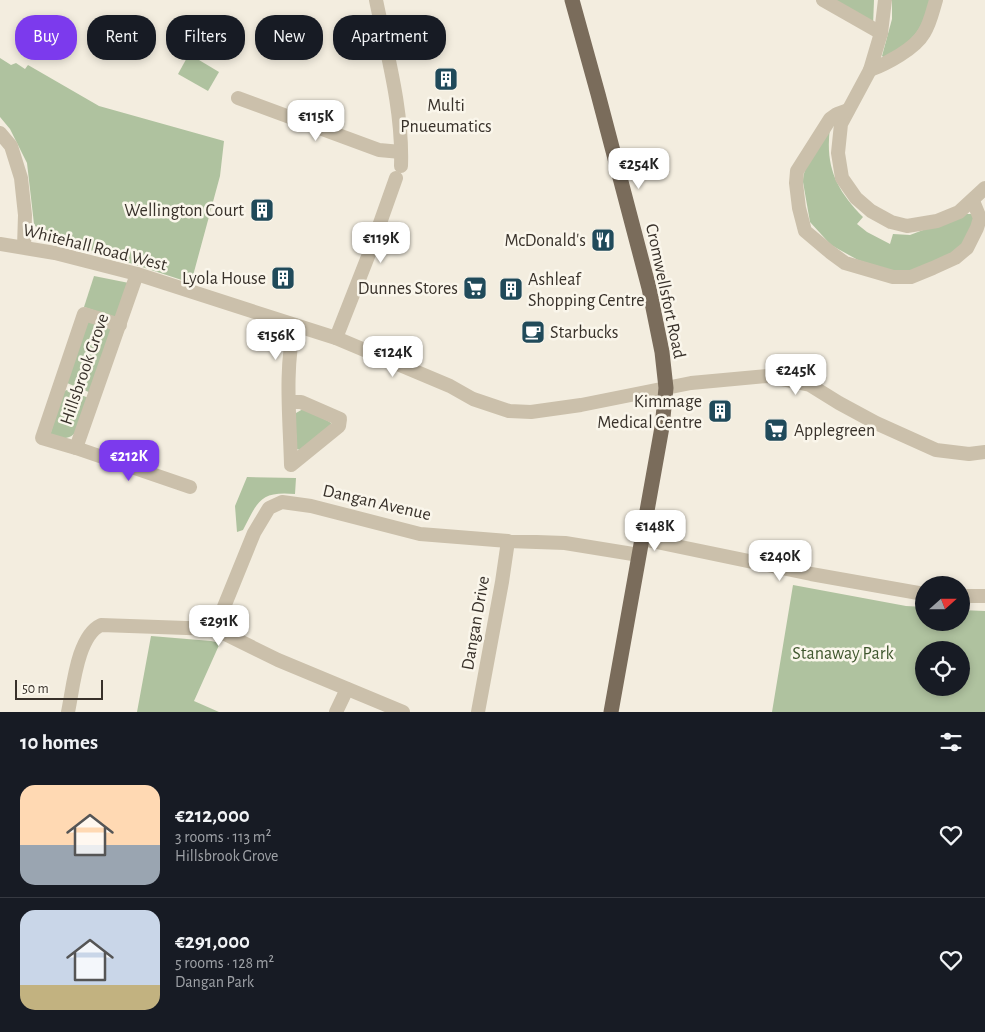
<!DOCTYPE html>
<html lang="en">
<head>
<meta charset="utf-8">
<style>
	:root { --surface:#171b24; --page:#242831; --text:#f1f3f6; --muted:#9ea1a6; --line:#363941; --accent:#7c3aed }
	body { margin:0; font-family:"Alegreya Sans",sans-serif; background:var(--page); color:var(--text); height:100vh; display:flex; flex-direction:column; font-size:19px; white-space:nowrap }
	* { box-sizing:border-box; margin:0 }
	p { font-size:16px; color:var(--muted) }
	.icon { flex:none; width:28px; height:28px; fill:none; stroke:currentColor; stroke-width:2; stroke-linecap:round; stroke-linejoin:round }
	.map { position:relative; height:712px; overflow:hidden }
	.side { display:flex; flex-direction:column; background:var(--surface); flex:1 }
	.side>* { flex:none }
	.banner { position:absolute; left:15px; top:15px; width:500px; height:45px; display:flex; gap:10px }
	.needle { width:32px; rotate:69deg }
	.tools { position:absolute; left:915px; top:576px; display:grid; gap:10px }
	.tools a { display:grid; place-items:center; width:55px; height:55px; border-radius:50%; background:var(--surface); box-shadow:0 2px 8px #0003; font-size:25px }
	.scale { position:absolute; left:15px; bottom:12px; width:88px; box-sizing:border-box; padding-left:5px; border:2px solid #38312a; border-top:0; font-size:14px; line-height:18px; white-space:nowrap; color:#38312a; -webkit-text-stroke:4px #faf6eb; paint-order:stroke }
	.price { position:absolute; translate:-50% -42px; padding:0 11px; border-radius:10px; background:#fff; color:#222; font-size:16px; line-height:32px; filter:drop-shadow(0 1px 2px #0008) }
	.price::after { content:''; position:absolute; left:50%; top:30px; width:15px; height:11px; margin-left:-8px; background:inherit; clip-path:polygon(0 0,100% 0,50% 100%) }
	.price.on { background:var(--accent); color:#fff }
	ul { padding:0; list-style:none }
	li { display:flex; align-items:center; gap:15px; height:125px; padding:0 20px }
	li+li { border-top:1px solid var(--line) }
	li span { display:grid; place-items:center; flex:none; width:140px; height:100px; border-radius:15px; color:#555 }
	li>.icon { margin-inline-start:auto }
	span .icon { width:60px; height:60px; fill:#fffc; stroke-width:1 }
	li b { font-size:21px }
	h2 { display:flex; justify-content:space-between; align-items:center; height:60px; padding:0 20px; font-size:21px }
	.pill { padding:0 18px; border-radius:20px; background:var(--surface); box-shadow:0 2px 8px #0003; font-size:18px; line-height:45px }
	.pill.on { background:var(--accent); color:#fff }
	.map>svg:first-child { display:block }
</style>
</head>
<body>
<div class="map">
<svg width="985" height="712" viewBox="0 0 985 712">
	<rect width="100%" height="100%" fill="#f3eddf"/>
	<g fill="#afc29f" fill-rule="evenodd">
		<polygon points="829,0 874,0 873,26"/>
		<path d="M892,0h40c-12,33 -18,39 -46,59l-4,-3 10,-37z"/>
		<polygon points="189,54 219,72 208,91 178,74"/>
		<polygon points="0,58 11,65 16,63 25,69 28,65 99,106 224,141 220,176 191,283 41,234 34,224 27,163 10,129 0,117"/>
		<path d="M830,128c-5,38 6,62 33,89l-6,7 10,8 23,12 3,-10 17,1 55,-21h9l-1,11 -13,26 -41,19 -23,2 -38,-12 -27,-15 -21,-23 -7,-40c0,-17 17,-41 27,-54z"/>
		<polygon points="94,276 129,283 117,318 84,307"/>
		<polygon points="86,320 113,329 91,393 67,383"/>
		<path d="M67,390l22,8 -13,34c-8,9 -16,6 -26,3l14,-44z"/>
		<polygon points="303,409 328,421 331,423 331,427 300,450 297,449 295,417 296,413"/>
		<path d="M247,477l49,1 -1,16c-35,-3 -37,7 -52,36l-6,2 -2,-26z"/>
		<path d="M793,585l113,21 18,1v15h37v-12l24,1v101h-213zM924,650h37v38h-37z"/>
		<polygon points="151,636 211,641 220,643 194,701 219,712 137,712"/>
	</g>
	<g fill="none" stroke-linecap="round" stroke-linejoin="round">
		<g stroke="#cbc0ab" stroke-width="14">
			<path d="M376,0c11,54 27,110 25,166"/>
			<polyline points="823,0 881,33"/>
			<polyline points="885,0 881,33 870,70 841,124 838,153 842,178 856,198 871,211 891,222 907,226 937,221 959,212 985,188"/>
			<path d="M870,70c16,-6 45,-21 54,-37 6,-9 9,-23 12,-33"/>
			<polyline points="238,98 379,150 401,152"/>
			<polyline points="848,110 837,114 830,119 797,171 796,183 799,208 805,231 830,252 845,263 893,277 911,277 933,268 955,258 967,248 977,228 980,218 973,201"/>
			<polyline points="0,133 11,146 21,178 25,215 24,247"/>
			<polyline points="0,244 55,253 137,274 295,325 336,338 450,386 473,399 509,411 531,412 581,405 691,383 767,376 810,385 839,403 876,423 936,450 969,454 985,452"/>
			<polyline points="120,325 84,314 42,438 76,448 190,487"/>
			<polyline points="336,338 369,254 396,178"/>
			<path d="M289,402h12l39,17 -1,7 -48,39c-1,-44 -7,-98 4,-140"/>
			<polyline points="76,448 137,274"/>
			<polyline points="642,539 811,574 924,594"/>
			<polyline points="961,596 985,596"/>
			<polyline points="215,629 254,533 269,508 282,502 311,506 420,534 508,541 565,543 639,555"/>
			<path d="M68,712c5,-23 9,-76 33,-87l114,4 63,31 125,52"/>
			<polyline points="336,712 347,689"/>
			<polyline points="478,712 502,582 508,541"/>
		</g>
		<polyline stroke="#7a6c5b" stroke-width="15" points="572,0 598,94 649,288 662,352 666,388 662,427 611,712"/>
	</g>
	<defs>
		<g id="building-square" transform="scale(1.25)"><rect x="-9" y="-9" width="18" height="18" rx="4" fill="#204a5a" stroke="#faf6eb"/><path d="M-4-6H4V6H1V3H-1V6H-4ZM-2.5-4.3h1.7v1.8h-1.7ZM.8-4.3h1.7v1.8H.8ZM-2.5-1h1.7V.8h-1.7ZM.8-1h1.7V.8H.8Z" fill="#fff"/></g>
		<g id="restaurant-square" transform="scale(1.25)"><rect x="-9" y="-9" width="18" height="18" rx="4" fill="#204a5a" stroke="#faf6eb"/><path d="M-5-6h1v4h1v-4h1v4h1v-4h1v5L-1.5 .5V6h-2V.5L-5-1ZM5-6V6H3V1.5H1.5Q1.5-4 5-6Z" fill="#fff"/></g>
		<g id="supermarket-square" transform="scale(1.25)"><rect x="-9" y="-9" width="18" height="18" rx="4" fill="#204a5a" stroke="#faf6eb"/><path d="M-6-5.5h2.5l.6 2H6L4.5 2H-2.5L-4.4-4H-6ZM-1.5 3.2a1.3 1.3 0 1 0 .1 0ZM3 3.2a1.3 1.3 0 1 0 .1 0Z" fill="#fff"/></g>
		<g id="cafe-square" transform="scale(1.25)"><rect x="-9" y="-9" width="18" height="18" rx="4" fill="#204a5a" stroke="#faf6eb"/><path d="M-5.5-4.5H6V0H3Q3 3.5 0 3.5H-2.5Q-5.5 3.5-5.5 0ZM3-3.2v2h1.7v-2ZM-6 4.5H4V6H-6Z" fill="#fff"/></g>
	</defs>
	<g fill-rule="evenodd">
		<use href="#building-square" x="446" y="79"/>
		<use href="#building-square" x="262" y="210"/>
		<use href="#restaurant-square" x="603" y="240"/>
		<use href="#building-square" x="283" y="278"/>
		<use href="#supermarket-square" x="475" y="288"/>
		<use href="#building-square" x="511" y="289"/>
		<use href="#cafe-square" x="533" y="332"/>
		<use href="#building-square" x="720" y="411"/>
		<use href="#supermarket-square" x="776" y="430"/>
	</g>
	<g text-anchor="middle" stroke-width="5" stroke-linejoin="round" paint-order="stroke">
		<g font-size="18" fill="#38312a" stroke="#faf6eb" text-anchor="end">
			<text x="446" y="111" text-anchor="middle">Multi<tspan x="446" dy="21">Pnueumatics</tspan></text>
			<text x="244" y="216">Wellington Court</text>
			<text x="586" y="246">McDonald's</text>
			<text x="266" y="284">Lyola House</text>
			<text x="528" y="285" text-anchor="start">Ashleaf<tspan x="528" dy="21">Shopping Centre</tspan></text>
			<text x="458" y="294">Dunnes Stores</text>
			<text x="550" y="338" text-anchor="start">Starbucks</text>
			<text x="702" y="407">Kimmage<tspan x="702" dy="21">Medical Centre</tspan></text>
			<text x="794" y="436" text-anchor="start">Applegreen</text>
		</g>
		<g font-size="18" fill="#38312a" stroke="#faf6eb">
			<text transform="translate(95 247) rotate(14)" y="6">Whitehall Road West</text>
			<text transform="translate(666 291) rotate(78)" y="6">Cromwellsfort Road</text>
			<text transform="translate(84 369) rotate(-71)" y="6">Hillsbrook Grove</text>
			<text transform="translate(377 502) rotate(13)" y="6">Dangan Avenue</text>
			<text transform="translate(475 623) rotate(-80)" y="6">Dangan Drive</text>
		</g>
		<g font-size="18" fill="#3f572e" stroke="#faf6eb">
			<text x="843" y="659">Stanaway Park</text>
		</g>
	</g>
</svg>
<div class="tools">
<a><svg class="needle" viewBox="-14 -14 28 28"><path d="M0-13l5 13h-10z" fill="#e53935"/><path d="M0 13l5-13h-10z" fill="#9ea1a6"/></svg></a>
<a><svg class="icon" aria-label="locate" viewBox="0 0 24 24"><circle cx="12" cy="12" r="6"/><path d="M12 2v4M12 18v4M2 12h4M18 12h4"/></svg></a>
</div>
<div class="scale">50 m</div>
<b class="price" style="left:316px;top:142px">€115K</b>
<b class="price" style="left:639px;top:190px">€254K</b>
<b class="price" style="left:381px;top:264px">€119K</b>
<b class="price" style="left:276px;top:361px">€156K</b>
<b class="price" style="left:393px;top:378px">€124K</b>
<b class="price" style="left:796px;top:396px">€245K</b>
<b class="price on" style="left:129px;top:482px">€212K</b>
<b class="price" style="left:655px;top:552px">€148K</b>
<b class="price" style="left:780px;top:582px">€240K</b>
<b class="price" style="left:219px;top:647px">€291K</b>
<div class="banner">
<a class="pill on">Buy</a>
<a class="pill">Rent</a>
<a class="pill">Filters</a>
<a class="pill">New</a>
<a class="pill">Apartment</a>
</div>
</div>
<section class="side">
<h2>10 homes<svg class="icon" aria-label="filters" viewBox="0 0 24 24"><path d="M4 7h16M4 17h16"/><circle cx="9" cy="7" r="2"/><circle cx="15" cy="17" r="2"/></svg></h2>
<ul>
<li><span style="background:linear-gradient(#ffd9b3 60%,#9aa5b1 0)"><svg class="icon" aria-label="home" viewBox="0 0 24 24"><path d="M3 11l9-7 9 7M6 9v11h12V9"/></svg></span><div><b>€212,000</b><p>3 rooms · 113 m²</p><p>Hillsbrook Grove</p></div><svg class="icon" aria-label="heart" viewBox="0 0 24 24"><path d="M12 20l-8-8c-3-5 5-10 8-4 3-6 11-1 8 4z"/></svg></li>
<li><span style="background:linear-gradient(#c9d6e8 75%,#c2b280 0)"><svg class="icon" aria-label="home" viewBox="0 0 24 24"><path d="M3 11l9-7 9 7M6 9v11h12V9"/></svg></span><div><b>€291,000</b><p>5 rooms · 128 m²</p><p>Dangan Park</p></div><svg class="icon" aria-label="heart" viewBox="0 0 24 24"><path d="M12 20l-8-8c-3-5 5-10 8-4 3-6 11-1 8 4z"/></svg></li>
</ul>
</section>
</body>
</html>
